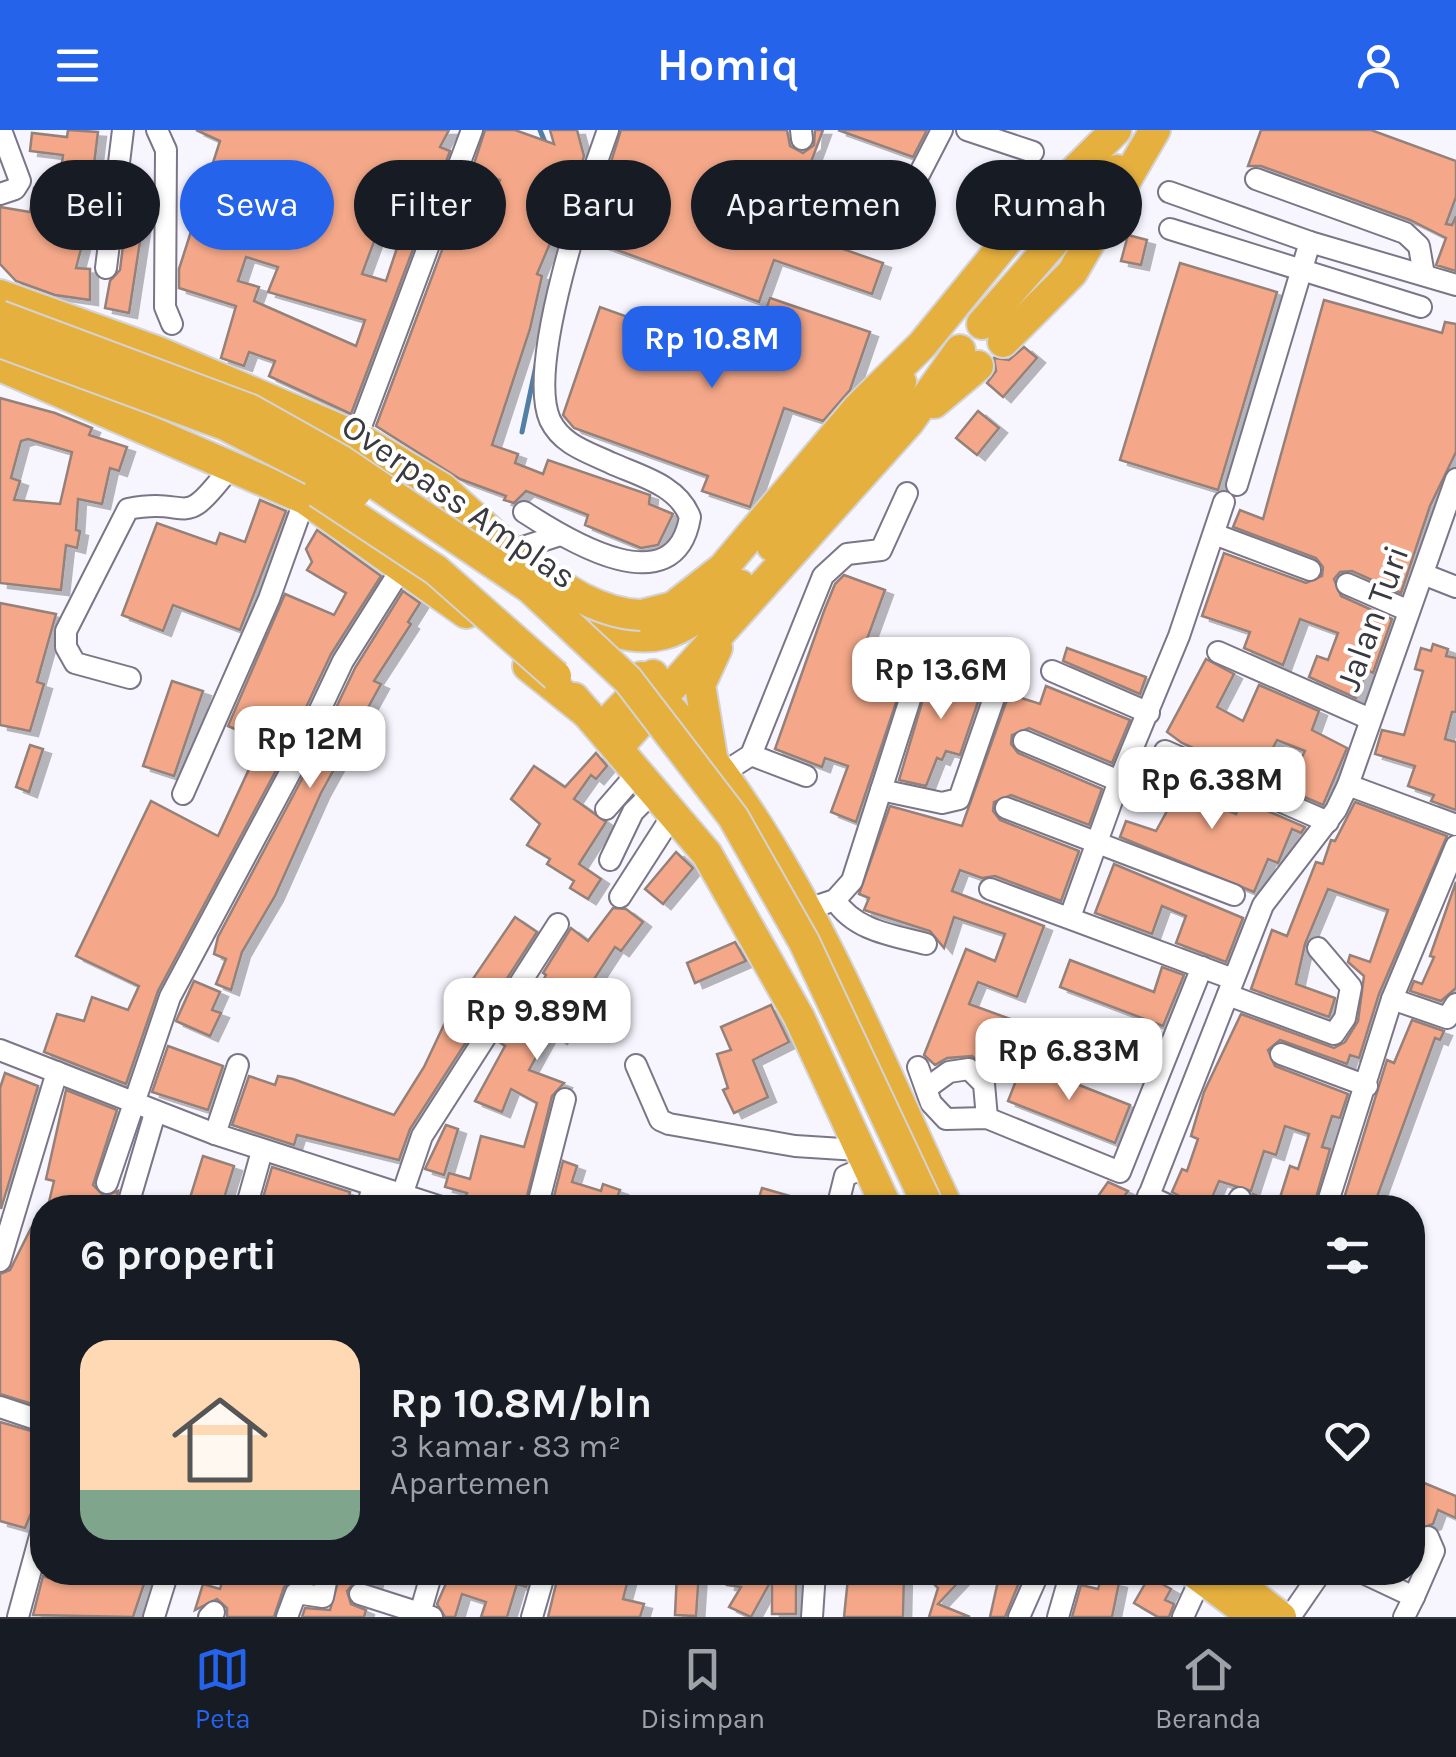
<!DOCTYPE html>
<html lang="id">
<head>
<meta charset="utf-8">
<style>
	:root { --surface:#171b24; --page:#242831; --text:#f1f3f6; --muted:#9ea1a6; --line:#363941; --accent:#2563eb }
	body { margin:0; font-family:Karla,sans-serif; background:var(--page); color:var(--text); height:100vh; display:flex; flex-direction:column; font-size:38px; white-space:nowrap }
	* { box-sizing:border-box; margin:0 }
	p { font-size:32px; color:var(--muted) }
	.icon { flex:none; width:55px; height:55px; fill:none; stroke:currentColor; stroke-width:2; stroke-linecap:round; stroke-linejoin:round }
	.map { position:relative; flex:1; overflow:hidden }
	.drawer { position:absolute; left:30px; top:1065px; width:1395px; height:390px; display:flex; flex-direction:column; background:var(--surface); border-radius:40px; box-shadow:0 2px 8px #0004 }
	.drawer>* { flex:none }
	.hud { position:absolute; left:30px; top:30px; width:1398px; height:90px; display:flex; gap:20px }
	.price { position:absolute; translate:-50% -85px; padding:0 22px; border-radius:20px; background:#fff; color:#222; font-size:32px; line-height:65px; filter:drop-shadow(0 2px 5px #0008) }
	.price::after { content:''; position:absolute; left:50%; top:60px; width:30px; height:22px; margin-left:-15px; background:inherit; clip-path:polygon(0 0,100% 0,50% 100%) }
	.price.on { background:var(--accent); color:#fff }
	ul { padding:0; list-style:none }
	li { display:flex; align-items:center; gap:30px; height:250px; padding:0 50px }
	li span { display:grid; place-items:center; flex:none; width:280px; height:200px; border-radius:30px; color:#555 }
	li>.icon { margin-inline-start:auto }
	span .icon { width:120px; height:120px; fill:#fffc; stroke-width:1 }
	li b { font-size:42px }
	h2 { display:flex; justify-content:space-between; align-items:center; height:120px; padding:0 50px; font-size:42px }
	.tag { padding:0 35px; border-radius:45px; background:var(--surface); box-shadow:0 2px 8px #0004; font-size:35px; line-height:90px }
	.tag.on { background:var(--accent); color:#fff }
	header { display:flex; justify-content:space-between; align-items:center; height:130px; padding:0 50px; background:var(--accent); color:#fff; font-size:45px; font-weight:700 }
	.tabs { display:flex; justify-content:space-around; align-items:center; height:140px; border-top:2px solid var(--line); background:var(--surface); font-size:28px; color:var(--muted) }
	.tabs a { display:grid; justify-items:center; gap:5px }
	.tabs .on { color:var(--accent) }
	.map>svg:first-child { display:block }
</style>
</head>
<body>
<header><svg class="icon" aria-label="menu" viewBox="0 0 24 24"><path d="M4 6h16M4 12h16M4 18h16"/></svg>Homiq<svg class="icon" aria-label="person" viewBox="0 0 24 24"><circle cx="12" cy="8" r="4"/><path d="M4 21q1-7 8-7t8 7"/></svg></header>
<div class="map">
<svg width="1456" height="1487" viewBox="0 0 1456 1487">
	<defs>
		<filter id="shadow"><feDropShadow dx="8" dy="5" stdDeviation="0" flood-color="#0004"/></filter>
	</defs>
	<rect width="100%" height="100%" fill="#f7f5fd"/>
	<g fill="none" stroke-linecap="round" stroke-linejoin="round">
		<g stroke="#5180a4" stroke-width="5">
			<polyline points="540,0 547,17"/>
			<polyline points="556,41 566,68 560,118"/>
			<polyline points="522,302 537,231"/>
		</g>
	</g>
	<g fill="#f4a889" stroke="#948179" stroke-width="2.5" fill-rule="evenodd" filter="url(#shadow)">
		<polygon points="68,0 98,2 86,100 76,138 90,139 90,170 55,165 16,151 0,134 0,77 30,82 34,58 58,62 63,25 30,21 32,3 67,7"/>
		<path d="M196,0h253l-9,17 10,4 -99,263 -82,-38 6,-15 -26,-9 -5,14 -23,-8 15,-52 -57,-18v-19l41,-128zM379,98l22,8 -15,45 -24,-7zM246,127l32,10 -10,25 97,28 -9,26 -102,-45 5,-14 -21,-6z"/>
		<polygon points="485,0 515,0 554,14 550,0 577,0 584,26 580,39 553,46 561,66 550,102 554,104 537,144 542,146 530,199 492,315 518,324 515,333 543,344 548,330 650,365 649,374 673,384 658,415 641,418 585,395 588,385 526,361 514,373 504,370 506,366 460,349 376,296 463,64 492,73 500,50 472,40"/>
		<polygon points="621,0 787,0 790,16 803,23 814,15 815,0 823,0 786,99 883,133 872,164 774,130 759,172 587,109"/>
		<polygon points="838,0 927,0 913,27"/>
		<polygon points="1261,0 1371,0 1456,31 1456,67 1446,94 1452,95 1456,86 1456,141 1436,135 1446,108 1410,90 1261,36 1248,36"/>
		<polygon points="131,50 149,53 129,183 105,178 110,151 120,140"/>
		<polygon points="1128,105 1147,110 1141,135 1121,131"/>
		<polygon points="1180,133 1277,162 1218,360 1120,330"/>
		<polygon points="770,168 870,202 850,260 823,291 784,278 750,377 702,361 708,346 574,298 563,285 600,177 748,230"/>
		<polygon points="1324,170 1442,203 1445,192 1456,194 1456,322 1430,376 1401,463 1352,441 1340,442 1334,449 1341,466 1392,489 1373,543 1367,540 1356,568 1309,547 1317,526 1328,530 1338,503 1300,489 1283,535 1244,518 1250,502 1202,486 1224,423 1306,453 1322,446 1323,437 1316,428 1233,397 1240,380 1263,389"/>
		<polygon points="1024,217 1037,228 1003,267 987,253 996,241 994,228 1009,230"/>
		<path d="M0,268l55,15 37,15 -3,7 38,12 -8,24 -9,-3 -8,36 -24,-5 -2,31 4,1 -3,17 -11,-3 -5,45 -61,-7zM28,309l44,13 -12,52 -46,-4 6,-19 -9,-3 10,-37z"/>
		<polygon points="978,281 999,298 977,325 956,308"/>
		<polygon points="260,370 286,381 240,500 173,475 163,501 122,485 157,393 216,414 220,403 245,412"/>
		<polygon points="317,400 381,446 331,524 280,633 158,861 126,954 44,922 57,884 84,891 92,867 128,880 139,856 76,826 151,671 218,706 262,611 228,596 285,464 334,485 346,463 307,440 312,432 306,419"/>
		<polygon points="844,445 885,460 866,512 911,528 856,692 831,682 848,636 825,628 822,637 775,619 824,481 835,454"/>
		<polygon points="403,461 420,473 408,492 411,494 374,551 381,554 321,663 275,766 242,822 231,860 216,854 226,829 214,824 218,807 304,645 355,538"/>
		<polygon points="0,473 56,484 37,552 44,554 30,601 0,595"/>
		<polygon points="1433,514 1448,519 1446,526 1456,528 1456,582 1452,582 1445,609 1456,612 1456,680 1431,671 1434,665 1408,656 1415,636 1375,624 1382,600 1404,605 1423,541 1415,539 1421,518 1431,521"/>
		<polygon points="1067,518 1146,547 1140,564 1063,531"/>
		<polygon points="1206,529 1234,544 1217,577 1243,591 1259,555 1319,581 1312,600 1347,618 1323,675 1295,663 1303,647 1294,642 1305,621 1277,610 1258,647 1182,613 1167,602"/>
		<polygon points="933,536 990,553 982,560 960,625 946,621 942,630 937,628 926,656 899,650"/>
		<polygon points="172,551 203,561 174,646 143,636"/>
		<polygon points="1046,556 1130,590 1112,633 1029,598 1012,605 1011,614 1018,623 1102,659 1089,695 1011,665 994,672 993,681 1000,690 1079,721 1061,771 995,746 982,748 960,740 952,761 1044,796 1017,867 978,852 969,874 1013,890 993,943 972,926 947,928 935,935 924,925 966,819 995,831 1005,804 954,787 944,818 930,801 864,780 869,768 859,764 890,676 962,696 1009,564 1040,574"/>
		<polygon points="30,615 43,619 29,662 16,657"/>
		<polygon points="596,623 607,636 596,649 591,645 574,669 606,692 579,734 601,749 588,769 570,758 574,751 547,734 550,729 527,715 540,694 511,669 534,636 565,657"/>
		<polygon points="1164,636 1200,651 1193,666 1236,684 1242,670 1305,697 1301,703 1292,699 1278,733 1268,729 1254,762 1120,707 1126,691 1156,701 1167,681 1142,667"/>
		<polygon points="1355,672 1447,706 1379,864 1359,928 1350,925 1347,934 1280,910 1268,920 1275,936 1348,964 1340,988 1332,986 1322,1017 1330,1019 1313,1078 1250,1078 1253,1064 1278,1074 1290,1036 1298,1039 1309,1004 1285,996 1276,1025 1264,1021 1251,1061 1219,1051 1211,1070 1203,1067 1199,1078 1188,1078 1185,1069 1172,1062 1182,1039 1187,1041 1198,1009 1191,1006 1204,962 1241,884 1334,918 1345,912 1358,891 1364,846 1348,832 1350,825 1370,832 1388,780 1328,759 1305,814 1296,854 1335,868 1329,887 1251,859 1272,800 1287,806 1316,732 1323,734 1331,710 1335,711"/>
		<polygon points="676,722 693,738 663,774 645,759"/>
		<polygon points="1114,734 1243,788 1226,832 1176,813 1186,786 1162,776 1152,804 1095,783"/>
		<polygon points="1456,752 1456,858 1441,871 1410,861 1414,851 1422,854 1434,827 1430,826"/>
		<polygon points="613,778 626,779 643,792 621,821 615,817 585,863 578,858 563,882 573,889 559,909 550,902 529,940 564,953 552,966 524,1078 498,1078 465,1069 467,1063 445,1057 449,1043 470,1049 481,1006 524,1017 537,973 511,959 502,982 475,971 505,916 499,912 539,858 546,845 543,843 571,798 588,811"/>
		<polygon points="515,787 537,802 410,999 399,1030 297,1005 294,1015 232,995 249,946 275,955 278,946 293,949 394,985 424,937 449,884"/>
		<polygon points="735,812 746,831 695,853 687,833"/>
		<polygon points="1070,830 1154,862 1162,837 1184,845 1163,896 1060,857"/>
		<polygon points="194,851 220,862 212,880 221,883 210,906 176,891"/>
		<polygon points="771,875 789,912 753,930 768,967 734,983 723,960 728,958 717,924 731,920 721,897"/>
		<polygon points="1412,890 1444,901 1440,910 1435,908 1373,1078 1341,1078 1387,930 1394,933"/>
		<polygon points="168,916 223,936 208,980 152,962"/>
		<polygon points="1023,933 1130,975 1115,1013 1008,971"/>
		<polygon points="5,943 38,956 1,1079 0,958"/>
		<polygon points="66,960 117,980 93,1055 104,1066 118,1061 114,1078 73,1078 49,1072 54,1051 46,1049"/>
		<polygon points="446,995 458,999 444,1045 425,1039"/>
		<polygon points="203,1026 234,1036 221,1078 190,1068"/>
		<polygon points="563,1031 577,1036 572,1052 601,1061 603,1054 620,1060 613,1078 551,1078"/>
		<polygon points="272,1037 350,1062 346,1078 260,1078"/>
		<polygon points="1108,1052 1128,1061 1116,1078 1094,1072"/>
		<polygon points="762,1058 818,1074 817,1078 756,1078"/>
		<polygon points="31,1098 42,1102 42,1277 0,1264 0,1144 10,1140"/>
		<polygon points="0,1292 42,1304 42,1357 25,1398 0,1391"/>
		<polygon points="1412,1348 1456,1366 1456,1388 1438,1380 1433,1394 1416,1400 1419,1421 1412,1436"/>
		<polygon points="69,1442 148,1442 133,1487 33,1485 43,1446 65,1453"/>
		<polygon points="225,1442 299,1442 297,1449 284,1457 274,1487 227,1487 227,1478 217,1469 195,1480 203,1454 220,1459"/>
		<polygon points="341,1442 377,1442 374,1454 356,1451 347,1461 351,1474 366,1480 364,1487 302,1487 305,1478 330,1480"/>
		<polygon points="451,1442 531,1442 526,1457 517,1454 507,1487 481,1487 486,1472 462,1464 455,1487 445,1487 437,1474"/>
		<polygon points="559,1442 601,1442 628,1450 623,1469 644,1474 640,1487 548,1487"/>
		<polygon points="677,1442 699,1442 696,1486 675,1485"/>
		<polygon points="729,1442 781,1448 780,1442 796,1442 796,1484 772,1484 772,1449 751,1487 729,1477 741,1457 727,1455"/>
		<polygon points="880,1442 904,1442 903,1487 844,1487 848,1448 880,1451"/>
		<polygon points="922,1442 968,1442 938,1474 970,1487 929,1487 938,1458"/>
		<polygon points="1000,1442 1020,1442 1018,1455 1005,1487 990,1487"/>
		<polygon points="1149,1447 1171,1459 1165,1470 1174,1474 1169,1487 1158,1487 1134,1473"/>
		<polygon points="1101,1449 1119,1453 1112,1487 1072,1487 1081,1455 1098,1459"/>
	</g>
	<g fill="none" stroke-linecap="round" stroke-linejoin="round">
		<g stroke="#7b7687" stroke-width="24">
			<g id="minor">
				<polyline points="157,0 166,20 165,177 172,194"/>
				<polyline points="801,0 802,9"/>
				<polyline points="967,0 1033,22"/>
				<polyline points="1256,49 1405,103 1419,116 1424,145"/>
				<polyline points="1169,62 1310,112 1456,155"/>
				<polyline points="0,64 15,59 20,51 1,0"/>
				<polyline points="893,95 942,0"/>
				<polyline points="1170,99 1421,177"/>
				<polyline points="106,138 123,0"/>
				<polyline points="357,307 472,0"/>
				<polyline points="1237,355 1310,112"/>
				<path d="M524,382c43,28 151,95 166,5 -12,-32 -50,-41 -79,-54 -23,-11 -49,-18 -61,-43 -24,-55 37,-232 58,-290"/>
				<polyline points="1214,404 1310,440"/>
				<polyline points="514,420 560,405"/>
				<polyline points="1423,444 1456,457"/>
				<polyline points="1347,454 1409,481"/>
				<polyline points="1218,522 1370,589"/>
				<polyline points="1052,541 1149,583"/>
				<path d="M130,548l-55,-15 -9,-16v-16l62,-122c67,-13 51,26 104,-44"/>
				<polyline points="1024,611 1119,651"/>
				<polyline points="1165,621 1328,692"/>
				<polyline points="751,625 806,646"/>
				<polyline points="723,643 751,625 823,446 847,424 881,420 907,363"/>
				<polyline points="1348,655 1456,695"/>
				<polyline points="881,660 942,673 959,669 995,565"/>
				<polyline points="183,664 269,469 305,369"/>
				<polyline points="1006,678 1234,765"/>
				<polyline points="606,679 639,641"/>
				<polyline points="610,730 633,682 656,659"/>
				<polyline points="990,759 1233,849"/>
				<polyline points="620,767 674,683"/>
				<path d="M835,770c20,31 57,35 91,44"/>
				<polyline points="808,779 835,770 852,751 920,538"/>
				<polyline points="1070,787 1119,651 1179,506 1224,372"/>
				<polyline points="1228,865 1334,904 1345,888 1351,857 1318,818"/>
				<polyline points="1392,869 1447,888 1456,874"/>
				<polyline points="1063,904 1158,944"/>
				<polyline points="0,920 215,1004 444,1078"/>
				<polyline points="1281,924 1367,956"/>
				<polyline points="636,935 660,990 669,994 795,1016 858,1020"/>
				<polyline points="918,937 931,973 946,989 987,988 1120,1042 1202,837"/>
				<polyline points="927,958 949,942 969,939 984,954 987,988"/>
				<polyline points="215,1004 238,935"/>
				<polyline points="107,1053 170,867 292,639 343,531 403,436"/>
				<polyline points="402,1065 422,1006 558,794"/>
				<polyline points="1148,1066 1174,1078"/>
				<polyline points="127,1078 155,983"/>
				<polyline points="246,1078 262,1021"/>
				<polyline points="367,1078 373,1056"/>
				<polyline points="537,1078 565,969"/>
				<polyline points="837,1078 845,1046 866,1037"/>
				<polyline points="1144,1078 1263,775 1336,680 1348,655 1456,349"/>
				<polyline points="1234,1078 1240,1068"/>
				<polyline points="1326,1078 1392,869 1456,716"/>
				<polyline points="0,1131 57,942"/>
				<polyline points="0,1277 42,1291"/>
				<polyline points="1361,1442 1414,1467 1404,1487"/>
				<polyline points="1223,1443 1224,1442"/>
				<polyline points="360,1464 432,1487"/>
				<polyline points="1414,1467 1434,1421 1428,1407"/>
				<polyline points="18,1487 42,1399"/>
				<polyline points="154,1487 168,1442"/>
				<polyline points="209,1487 214,1482"/>
				<polyline points="287,1487 296,1463 323,1467 328,1442"/>
				<polyline points="419,1487 432,1442"/>
				<polyline points="532,1487 545,1442"/>
				<polyline points="812,1487 815,1442"/>
				<polyline points="1019,1487 1039,1442"/>
				<polyline points="1058,1487 1071,1442"/>
				<polyline points="1183,1487 1201,1448"/>
				<polyline points="1290,1487 1321,1442"/>
			</g>
		</g>
		<g stroke="#d4d3d5" stroke-width="34">
			<g id="highway">
				<polyline points="0,165 156,221 357,307 442,358 534,441"/>
				<polyline points="982,194 1117,40"/>
				<polyline points="1003,212 1072,143 1155,0"/>
				<polyline points="0,236 305,369 466,483"/>
				<polyline points="934,273 978,236"/>
				<polyline points="772,416 878,290 901,252"/>
				<polyline points="641,485 673,477 723,438 858,278 922,215 1020,95 1116,0"/>
				<path d="M586,491c74,33 95,10 154,-36"/>
				<polyline points="528,536 588,584"/>
				<path d="M641,547c147,149 219,345 307,531"/>
				<polyline points="574,568 707,724 799,887 887,1078"/>
				<polyline points="601,599 653,545"/>
				<polyline points="618,617 909,292 960,220"/>
				<polyline points="712,627 700,555 717,518"/>
				<polyline points="1193,1442 1254,1487"/>
				<polyline points="1241,1456 1281,1487"/>
			</g>
		</g>
		<use href="#minor" stroke="#fff" stroke-width="20"/>
		<use href="#highway" stroke="#e5b03e" stroke-width="30"/>
		<g stroke="#d4d3d5" stroke-width="34" stroke-linecap="butt">
			<g id="highway-bridge">
				<polyline points="0,186 251,280 340,330 530,458 628,550 733,687 804,812 929,1078"/>
				<polyline points="0,212 225,295 356,362"/>
				<polyline points="318,362 436,440 556,546"/>
				<path d="M515,424c39,27 77,59 126,61"/>
			</g>
		</g>
		<use href="#highway-bridge" stroke="#e5b03e" stroke-width="30"/>
	</g>
	<g text-anchor="middle" stroke-width="8" stroke-linejoin="round" paint-order="stroke">
		<g font-size="35" fill="#3b3940" stroke="#fff">
			<text transform="translate(459 371) rotate(35)" y="12">Overpass Amplas</text>
			<text transform="translate(1372 488) rotate(-70)" y="12">Jalan Turi</text>
		</g>
	</g>
</svg>
<b class="price on" style="left:712px;top:261px">Rp 10.8M</b>
<b class="price" style="left:941px;top:592px">Rp 13.6M</b>
<b class="price" style="left:310px;top:661px">Rp 12M</b>
<b class="price" style="left:1212px;top:702px">Rp 6.38M</b>
<b class="price" style="left:537px;top:933px">Rp 9.89M</b>
<b class="price" style="left:1069px;top:973px">Rp 6.83M</b>
<div class="hud">
<a class="tag">Beli</a>
<a class="tag on">Sewa</a>
<a class="tag">Filter</a>
<a class="tag">Baru</a>
<a class="tag">Apartemen</a>
<a class="tag">Rumah</a>
</div>
<section class="drawer">
<h2>6 properti<svg class="icon" aria-label="filters" viewBox="0 0 24 24"><path d="M4 7h16M4 17h16"/><circle cx="9" cy="7" r="2"/><circle cx="15" cy="17" r="2"/></svg></h2>
<ul>
<li><span style="background:linear-gradient(#ffd9b3 75%,#7fa58c 0)"><svg class="icon" aria-label="home" viewBox="0 0 24 24"><path d="M3 11l9-7 9 7M6 9v11h12V9"/></svg></span><div><b>Rp 10.8M/bln</b><p>3 kamar · 83 m²</p><p>Apartemen</p></div><svg class="icon" aria-label="heart" viewBox="0 0 24 24"><path d="M12 20l-8-8c-3-5 5-10 8-4 3-6 11-1 8 4z"/></svg></li>
</ul>
</section>
</div>
<nav class="tabs">
<a class="on"><svg class="icon" aria-label="map" viewBox="0 0 24 24"><path d="M3 6l6-2 6 2 6-2v14l-6 2-6-2-6 2zM9 4v14M15 6v14"/></svg>Peta</a>
<a><svg class="icon" aria-label="saved" viewBox="0 0 24 24"><path d="M7 4h10v16l-5-4-5 4z"/></svg>Disimpan</a>
<a><svg class="icon" aria-label="home" viewBox="0 0 24 24"><path d="M3 11l9-7 9 7M6 9v11h12V9"/></svg>Beranda</a>
</nav>
</body>
</html>
